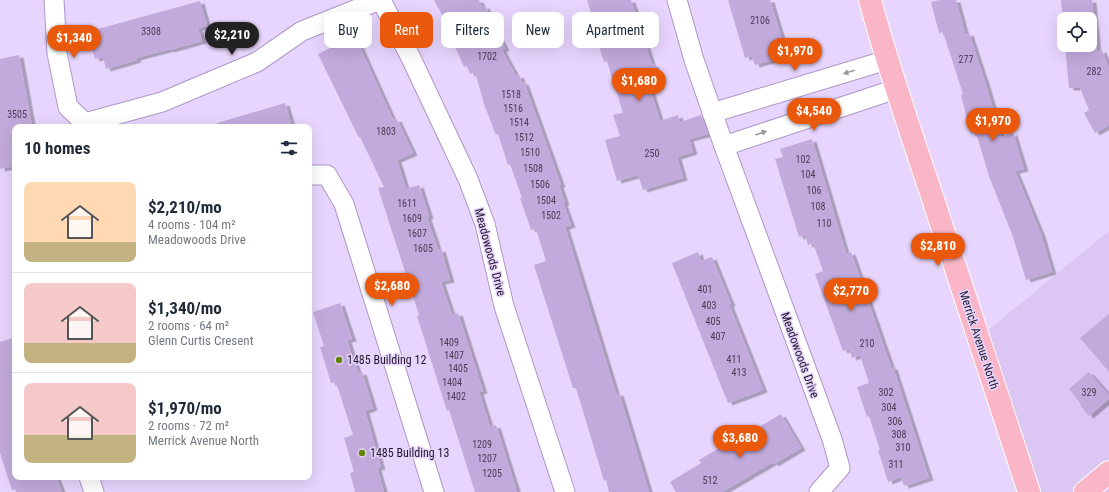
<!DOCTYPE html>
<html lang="en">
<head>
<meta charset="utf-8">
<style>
	:root { --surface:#fff; --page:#f2f2f3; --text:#1f2937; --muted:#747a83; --line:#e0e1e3; --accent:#ea580c }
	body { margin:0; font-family:"Roboto Condensed",sans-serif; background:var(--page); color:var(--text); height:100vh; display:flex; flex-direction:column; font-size:15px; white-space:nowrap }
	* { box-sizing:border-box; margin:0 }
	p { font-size:13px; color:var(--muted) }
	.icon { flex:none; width:22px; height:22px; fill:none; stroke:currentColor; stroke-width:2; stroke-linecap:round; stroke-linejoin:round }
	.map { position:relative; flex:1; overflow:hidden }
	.panel { position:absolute; left:12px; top:124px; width:300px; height:356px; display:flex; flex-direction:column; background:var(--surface); border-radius:8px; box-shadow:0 4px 16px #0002 }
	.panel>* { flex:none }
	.hud { position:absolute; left:324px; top:12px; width:380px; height:36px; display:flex; gap:8px }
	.controls { position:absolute; left:1057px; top:12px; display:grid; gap:8px }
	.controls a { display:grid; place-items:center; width:40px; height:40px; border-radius:8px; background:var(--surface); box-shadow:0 4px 16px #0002; font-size:20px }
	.price { position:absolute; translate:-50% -34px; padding:0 9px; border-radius:14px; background:var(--accent); color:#fff; font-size:13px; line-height:26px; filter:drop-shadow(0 1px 2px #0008) }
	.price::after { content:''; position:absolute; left:50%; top:24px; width:12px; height:9px; margin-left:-6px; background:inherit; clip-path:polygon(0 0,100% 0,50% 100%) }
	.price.on { background:#222; color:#fff }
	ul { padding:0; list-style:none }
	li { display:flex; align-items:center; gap:12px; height:100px; padding:0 12px }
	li+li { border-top:1px solid var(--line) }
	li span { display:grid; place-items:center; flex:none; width:112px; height:80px; border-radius:8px; color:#555 }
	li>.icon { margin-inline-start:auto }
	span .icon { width:48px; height:48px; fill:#fffc; stroke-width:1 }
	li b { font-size:17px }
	h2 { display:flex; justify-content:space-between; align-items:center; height:48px; padding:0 12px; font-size:17px }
	.pill { padding:0 14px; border-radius:8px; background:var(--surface); box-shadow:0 4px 16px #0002; font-size:14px; line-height:36px }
	.pill.on { background:var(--accent); color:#fff }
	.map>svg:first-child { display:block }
</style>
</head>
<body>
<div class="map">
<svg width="1109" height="492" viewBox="0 0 1109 492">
	<defs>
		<filter id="shadow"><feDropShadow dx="4.5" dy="2.5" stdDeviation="0" flood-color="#0004"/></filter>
	</defs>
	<rect width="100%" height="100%" fill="#e7d5fd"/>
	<polygon fill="#dbc6f4" points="1109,231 1109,492 1037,492 987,331"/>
	<g fill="#c2abdc" filter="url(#shadow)">
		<polygon points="434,0 479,0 482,7 485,6 492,20 490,21 505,48 502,50 516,76 519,75 522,83 524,82 561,185 559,185 565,203 563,203 571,225 565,227 616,394 619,393 649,492 609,492 606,480 604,481 576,388 573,388 534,265 546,261 536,229 531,230 520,198 522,198 510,164 508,165 498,134 496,135 484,104 475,72 470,74 467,66 464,67 448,31 450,29"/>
		<polygon points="587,0 631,0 652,65 654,64 659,79 656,80 659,87 650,89 660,121 678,115 680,122 701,115 708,134 689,139 693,152 677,157 683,178 643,190 638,175 617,181 605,140 620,136 613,115 623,113 607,61 604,62 593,28 590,20 593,19"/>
		<polygon points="728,0 770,0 787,56 755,65 752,56 745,58"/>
		<polygon points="940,0 956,0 965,34 969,33 987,88 1001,137 1013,133 1024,169 1015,171 1041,234 1052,272 1026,280 1013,237 989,176 976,133 971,134 961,95 963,94 943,32 939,33 931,2"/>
		<polygon points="1061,0 1092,0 1097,52 1102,50 1109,69 1109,125 1095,133 1084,113 1089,110 1080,88 1069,88 1065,45 1090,45 1090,19 1064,19 1064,32"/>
		<polygon points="200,1 207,26 198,28 202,41 170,50 170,49 136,58 137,60 106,69 103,57 95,59 87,32"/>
		<polygon points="355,36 393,120 397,119 413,153 397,160 406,189 419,185 429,216 427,217 438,250 441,249 450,280 441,282 452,315 458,313 483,391 479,392 490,427 496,425 517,492 475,492 449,410 447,411 417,316 419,315 378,188 384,187 360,137 359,138 318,54"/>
		<polygon points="19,55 32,127 15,127 15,166 0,169 0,59"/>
		<polygon points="285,103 292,127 218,127 217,123"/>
		<polygon points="812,139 846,254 851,252 891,367 893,367 929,478 904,486 901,477 888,482 878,450 880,450 869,416 867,417 857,387 869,383 860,355 852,358 849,349 843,351 815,274 823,271 813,243 808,245 805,235 799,237 775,159 783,157 780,149"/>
		<polygon points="698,252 701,261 712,257 731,304 729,304 763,390 728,403 672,263"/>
		<polygon points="340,303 352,339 347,340 358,373 362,372 373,408 365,411 381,467 377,468 384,492 355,492 350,473 354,472 344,438 353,435 336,382 331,383 320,347 324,346 313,312"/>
		<polygon points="1109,314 1109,372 1080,338"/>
		<polygon points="15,337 15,477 56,477 62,492 16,492 15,489 12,490 0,453 0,342"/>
		<polygon points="1089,372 1109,395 1109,399 1089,416 1080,405 1081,404 1069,389"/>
		<polygon points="781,414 801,448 774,464 773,462 722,492 676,492 670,482 701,463 699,460 753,428 754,430"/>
	</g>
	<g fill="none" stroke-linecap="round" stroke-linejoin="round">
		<g stroke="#ad97c6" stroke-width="21">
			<g id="minor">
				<polyline points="54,0 57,53 68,107 85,123 162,102 257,62 302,31 380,0"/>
				<polyline points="381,0 411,58 468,179 485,224 504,306 565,492"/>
				<polyline points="677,0 694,60 724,146 832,439 840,468 819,492"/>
				<polyline points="712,113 887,60"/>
				<polyline points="724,146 896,89"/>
				<polyline points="309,175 327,175 344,204 434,492"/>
				<polyline points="89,477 94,492"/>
			</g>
		</g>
		<g stroke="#fff" stroke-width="24">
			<g id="major">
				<path d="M870,0c18,67 41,133 63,199 32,97 64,195 96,293"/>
				<polyline points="1085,492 1109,472"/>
			</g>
		</g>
		<use href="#minor" stroke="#fff" stroke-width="19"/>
		<use href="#major" stroke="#fab6c6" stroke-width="22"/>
	</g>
	<defs><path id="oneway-solid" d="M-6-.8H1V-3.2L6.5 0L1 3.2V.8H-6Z"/></defs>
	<g fill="#9a969e">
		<use href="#oneway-solid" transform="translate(849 72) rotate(163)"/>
		<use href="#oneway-solid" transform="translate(761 133) rotate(-19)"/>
	</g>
	<g fill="#638606" stroke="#e7d5fd" stroke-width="1.5">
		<circle cx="339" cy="360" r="4"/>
		<circle cx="362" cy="453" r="4"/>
	</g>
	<g text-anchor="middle" stroke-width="3" stroke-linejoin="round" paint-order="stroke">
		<g font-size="10" fill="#483b55">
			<text x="760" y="24">2106</text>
			<text x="151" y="35">3308</text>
			<text x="487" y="60">1702</text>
			<text x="966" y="63">277</text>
			<text x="1094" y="75">282</text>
			<text x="511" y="98">1518</text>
			<text x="513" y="112">1516</text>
			<text x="17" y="118">3505</text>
			<text x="519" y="126">1514</text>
			<text x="386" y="135">1803</text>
			<text x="524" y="141">1512</text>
			<text x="530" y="156">1510</text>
			<text x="652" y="157">250</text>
			<text x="803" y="163">102</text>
			<text x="533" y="172">1508</text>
			<text x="808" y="178">104</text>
			<text x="540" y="188">1506</text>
			<text x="814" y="194">106</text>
			<text x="546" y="204">1504</text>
			<text x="407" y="207">1611</text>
			<text x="818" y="210">108</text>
			<text x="551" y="219">1502</text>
			<text x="412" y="222">1609</text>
			<text x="824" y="227">110</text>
			<text x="417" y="237">1607</text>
			<text x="423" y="252">1605</text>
			<text x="705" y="293">401</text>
			<text x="709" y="309">403</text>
			<text x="713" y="325">405</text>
			<text x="718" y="340">407</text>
			<text x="449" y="346">1409</text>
			<text x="867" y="347">210</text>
			<text x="454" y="359">1407</text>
			<text x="734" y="363">411</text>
			<text x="458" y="372">1405</text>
			<text x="739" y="376">413</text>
			<text x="452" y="386">1404</text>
			<text x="886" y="396">302</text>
			<text x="1089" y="396">329</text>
			<text x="456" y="400">1402</text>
			<text x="889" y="411">304</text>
			<text x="895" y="425">306</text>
			<text x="899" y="438">308</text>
			<text x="482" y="448">1209</text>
			<text x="903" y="451">310</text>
			<text x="487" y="462">1207</text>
			<text x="896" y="468">311</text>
			<text x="492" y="477">1205</text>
			<text x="710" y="484">512</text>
		</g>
		<g font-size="12" fill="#1f1628" stroke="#e7d5fd">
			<text transform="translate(490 252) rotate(75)" y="4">Meadowoods Drive</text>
			<text transform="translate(979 340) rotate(72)" y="4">Merrick Avenue North</text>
			<text transform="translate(800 355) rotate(70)" y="4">Meadowoods Drive</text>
		</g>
		<g font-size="12" fill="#1f1628" stroke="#e7d5fd" text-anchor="start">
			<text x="347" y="364">1485 Building 12</text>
			<text x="370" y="457">1485 Building 13</text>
		</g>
	</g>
</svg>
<div class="controls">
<a><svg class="icon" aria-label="locate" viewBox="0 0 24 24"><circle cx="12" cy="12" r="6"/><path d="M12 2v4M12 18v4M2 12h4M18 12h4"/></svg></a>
</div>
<b class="price on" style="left:232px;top:56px">$2,210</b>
<b class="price" style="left:74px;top:59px">$1,340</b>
<b class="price" style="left:795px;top:72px">$1,970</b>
<b class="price" style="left:639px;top:102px">$1,680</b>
<b class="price" style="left:814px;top:132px">$4,540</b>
<b class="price" style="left:993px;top:142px">$1,970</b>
<b class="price" style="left:938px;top:267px">$2,810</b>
<b class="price" style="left:392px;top:307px">$2,680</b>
<b class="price" style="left:851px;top:312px">$2,770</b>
<b class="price" style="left:740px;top:459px">$3,680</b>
<div class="hud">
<a class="pill">Buy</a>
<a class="pill on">Rent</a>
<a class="pill">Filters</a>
<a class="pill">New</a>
<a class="pill">Apartment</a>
</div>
<section class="panel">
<h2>10 homes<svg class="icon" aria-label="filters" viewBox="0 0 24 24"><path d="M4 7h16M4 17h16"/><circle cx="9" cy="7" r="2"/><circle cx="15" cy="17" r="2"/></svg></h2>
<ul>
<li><span style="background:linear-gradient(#ffd9b3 75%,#c2b280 0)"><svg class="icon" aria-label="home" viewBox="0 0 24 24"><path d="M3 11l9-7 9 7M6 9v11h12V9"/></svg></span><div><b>$2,210/mo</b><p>4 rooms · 104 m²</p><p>Meadowoods Drive</p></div></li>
<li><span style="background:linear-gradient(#f6c9c9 75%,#c2b280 0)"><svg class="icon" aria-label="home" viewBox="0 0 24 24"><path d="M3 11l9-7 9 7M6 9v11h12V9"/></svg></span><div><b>$1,340/mo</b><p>2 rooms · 64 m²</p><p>Glenn Curtis Cresent</p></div></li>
<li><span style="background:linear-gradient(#f6c9c9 65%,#c2b280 0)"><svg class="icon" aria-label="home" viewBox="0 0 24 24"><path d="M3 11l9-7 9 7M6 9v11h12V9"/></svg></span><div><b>$1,970/mo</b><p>2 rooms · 72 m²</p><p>Merrick Avenue North</p></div></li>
</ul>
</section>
</div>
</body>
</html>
